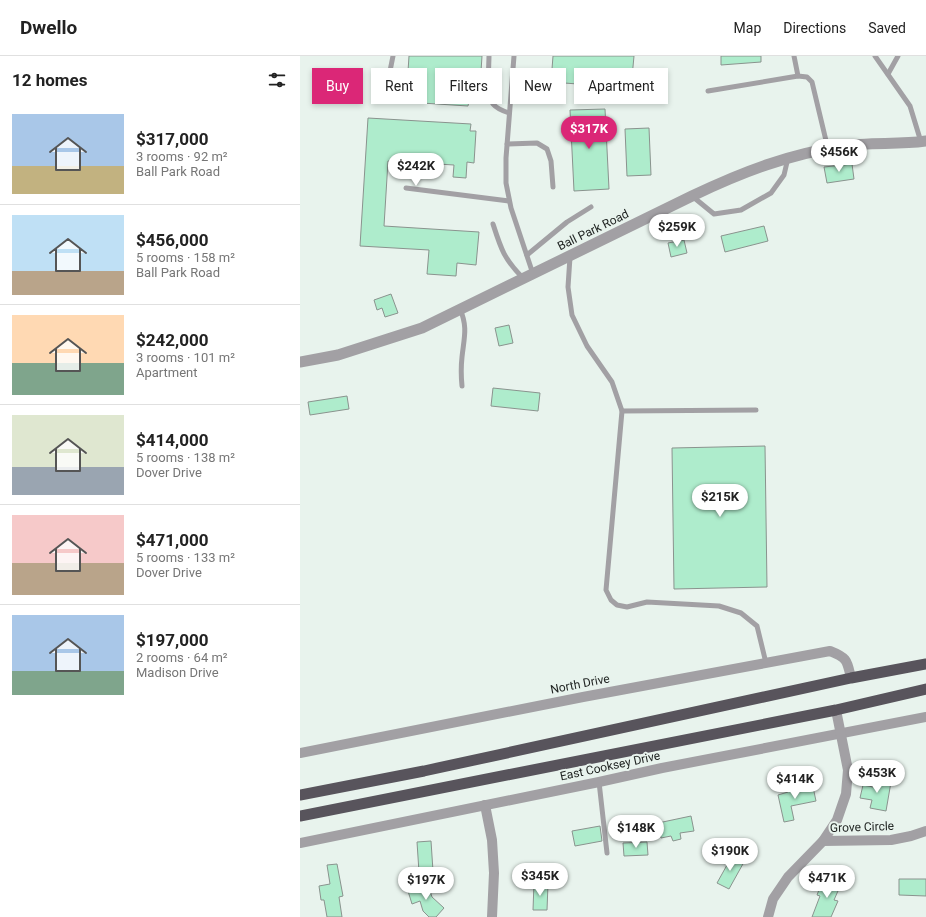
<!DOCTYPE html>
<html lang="en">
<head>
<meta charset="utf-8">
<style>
	:root { --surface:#fff; --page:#f2f2f2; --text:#222; --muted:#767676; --line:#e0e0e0; --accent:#db2777 }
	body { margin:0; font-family:Roboto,sans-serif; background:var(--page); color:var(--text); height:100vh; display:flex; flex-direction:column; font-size:15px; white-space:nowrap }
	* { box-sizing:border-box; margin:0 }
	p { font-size:13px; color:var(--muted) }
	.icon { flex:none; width:22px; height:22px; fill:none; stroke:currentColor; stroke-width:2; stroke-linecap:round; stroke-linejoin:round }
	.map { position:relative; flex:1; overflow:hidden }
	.drawer { display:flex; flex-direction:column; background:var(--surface); width:300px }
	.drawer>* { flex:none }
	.guide { position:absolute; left:12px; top:12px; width:380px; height:36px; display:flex; gap:8px }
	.price { position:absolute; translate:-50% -34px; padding:0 9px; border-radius:14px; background:#fff; color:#222; font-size:13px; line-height:26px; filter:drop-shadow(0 1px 2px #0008) }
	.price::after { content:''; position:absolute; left:50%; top:24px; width:12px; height:9px; margin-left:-6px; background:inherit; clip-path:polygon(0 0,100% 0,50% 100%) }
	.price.active { background:var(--accent); color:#fff }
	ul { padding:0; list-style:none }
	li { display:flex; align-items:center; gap:12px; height:100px; padding:0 12px }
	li+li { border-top:1px solid var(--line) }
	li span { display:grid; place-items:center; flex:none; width:112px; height:80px; border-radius:0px; color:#555 }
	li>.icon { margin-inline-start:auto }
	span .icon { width:48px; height:48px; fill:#fffc; stroke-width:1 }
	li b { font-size:17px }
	h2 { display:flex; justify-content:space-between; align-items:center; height:48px; padding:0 12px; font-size:17px }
	.chip { padding:0 14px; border-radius:0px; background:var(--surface); box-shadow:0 2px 6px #0003; font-size:14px; line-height:36px }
	.chip.active { background:var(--accent); color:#fff }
	header { display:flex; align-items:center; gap:24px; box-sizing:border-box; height:56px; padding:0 20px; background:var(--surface); border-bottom:1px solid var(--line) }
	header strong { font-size:19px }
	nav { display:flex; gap:22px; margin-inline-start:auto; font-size:14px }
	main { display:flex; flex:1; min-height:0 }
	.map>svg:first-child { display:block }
</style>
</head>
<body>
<header>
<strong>Dwello</strong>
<nav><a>Map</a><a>Directions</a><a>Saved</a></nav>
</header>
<main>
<section class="drawer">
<h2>12 homes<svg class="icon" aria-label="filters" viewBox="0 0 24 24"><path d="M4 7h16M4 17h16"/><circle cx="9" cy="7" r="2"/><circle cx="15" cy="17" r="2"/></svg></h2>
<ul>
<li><span style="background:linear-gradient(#a9c7e8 65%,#c2b280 0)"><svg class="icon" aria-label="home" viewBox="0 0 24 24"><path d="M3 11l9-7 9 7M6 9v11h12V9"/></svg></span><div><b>$317,000</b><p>3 rooms · 92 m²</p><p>Ball Park Road</p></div></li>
<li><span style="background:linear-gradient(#bfe0f5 70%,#b9a48a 0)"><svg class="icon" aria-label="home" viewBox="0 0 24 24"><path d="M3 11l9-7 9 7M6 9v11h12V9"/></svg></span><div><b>$456,000</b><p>5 rooms · 158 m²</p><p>Ball Park Road</p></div></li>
<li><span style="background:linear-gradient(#ffd9b3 60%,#7fa58c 0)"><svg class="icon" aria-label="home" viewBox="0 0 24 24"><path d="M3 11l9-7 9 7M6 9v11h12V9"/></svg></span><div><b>$242,000</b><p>3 rooms · 101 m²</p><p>Apartment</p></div></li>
<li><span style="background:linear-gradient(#dfe7d0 65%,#9aa5b1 0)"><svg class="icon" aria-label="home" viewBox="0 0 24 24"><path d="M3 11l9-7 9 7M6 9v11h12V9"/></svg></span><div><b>$414,000</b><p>5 rooms · 138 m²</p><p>Dover Drive</p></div></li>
<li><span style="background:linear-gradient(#f6c9c9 60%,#b9a48a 0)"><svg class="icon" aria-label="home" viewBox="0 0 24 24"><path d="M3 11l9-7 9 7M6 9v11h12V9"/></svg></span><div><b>$471,000</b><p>5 rooms · 133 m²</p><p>Dover Drive</p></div></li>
<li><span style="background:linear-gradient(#a9c7e8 70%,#7fa58c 0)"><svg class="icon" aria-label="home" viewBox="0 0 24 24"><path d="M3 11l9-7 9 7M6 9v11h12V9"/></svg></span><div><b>$197,000</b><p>2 rooms · 64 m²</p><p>Madison Drive</p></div></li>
</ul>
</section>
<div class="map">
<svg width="626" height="861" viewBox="0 0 626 861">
	<rect width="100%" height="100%" fill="#e8f3ed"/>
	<g fill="#aeeccc" stroke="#8a938e">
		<polygon points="109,0 182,0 179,46 169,45 168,50 106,46"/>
		<polygon points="253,0 334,0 331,32 251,26"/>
		<polygon points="421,0 461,0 461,6 421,9"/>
		<polygon points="305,53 309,133 274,135 270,54"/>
		<polygon points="68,62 171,68 170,75 176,75 174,107 167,106 166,122 153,121 154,109 88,105 84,170 179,176 176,209 157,207 156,220 127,218 129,194 60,190"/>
		<polygon points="349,72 351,119 327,120 325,73"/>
		<polygon points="552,108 554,123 527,127 524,111"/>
		<polygon points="464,170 468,185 425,196 421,180"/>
		<polygon points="384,184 387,197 371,201 368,187"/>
		<polygon points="91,238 98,257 85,261 82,252 77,254 74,244"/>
		<polygon points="209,269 213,287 199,290 195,272"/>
		<polygon points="193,332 240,337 238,355 191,350"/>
		<polygon points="47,340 49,353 10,359 8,346"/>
		<polygon points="465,390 467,531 374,533 372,392"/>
		<polygon points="574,723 591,726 586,755 570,752 572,744 560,742 563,729 573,731"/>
		<polygon points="501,729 502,733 513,731 516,745 491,750 494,764 484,766 478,739 488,736 487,732"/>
		<polygon points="391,760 394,775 380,777 381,783 373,785 371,780 361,782 358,767"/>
		<polygon points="300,770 302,785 275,790 272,775"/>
		<polygon points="131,785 133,815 119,816 117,786"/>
		<polygon points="347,786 348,799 324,800 323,787"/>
		<polygon points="432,800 444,806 429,833 417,827"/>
		<polygon points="37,808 43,840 39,841 42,861 27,861 24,844 21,844 19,830 30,828 27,809"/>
		<polygon points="524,821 541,828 534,844 538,845 531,861 512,861 520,840 517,839"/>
		<polygon points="599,823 626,823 626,840 599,839"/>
		<polygon points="234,827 248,828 247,854 233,854"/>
		<polygon points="128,829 132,841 144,852 136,861 129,861 123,855 120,845 112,848 108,835"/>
	</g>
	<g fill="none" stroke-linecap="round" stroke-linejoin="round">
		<g stroke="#a2a0a4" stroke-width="5">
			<path d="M189,0c0,11 -3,39 4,48 4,5 10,7 16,9"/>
			<polyline points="214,0 206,102 206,127 211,152 233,218"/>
			<polyline points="494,0 498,20 507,21 512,26 528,93"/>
			<polyline points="575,0 610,50 621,86"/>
			<polyline points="90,15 93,0"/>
			<polyline points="588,18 598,0"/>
			<polyline points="408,35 498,20"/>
			<polyline points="207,88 237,87 247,93 251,105 253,131"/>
			<polyline points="106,132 209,145"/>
			<polyline points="392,140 414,158 441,154 471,137 484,119 488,102"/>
			<path d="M193,168c8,25 11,35 30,54"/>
			<polyline points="227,199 267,166 291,151"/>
			<polyline points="270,201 268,231 272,259 287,290 312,326 322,355 306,534 311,544 317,549 327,551 347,546 419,550 441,557 457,570 466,607"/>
			<path d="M160,253c8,18 4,29 2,48 -1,9 -1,19 0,29"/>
			<polyline points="322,355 456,354"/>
			<polyline points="299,726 307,797"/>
		</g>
		<g stroke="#a2a0a4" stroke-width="10">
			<path d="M0,697l283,-56 247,-46c18,7 17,10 21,27"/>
			<polyline points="185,749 192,784 194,817 192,861"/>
			<polyline points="523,785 591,784 611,780 626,775"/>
			<polyline points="0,787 299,726 362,712 626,661"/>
			<polyline points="468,861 473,843 488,821 523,785 537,764 546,738 548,714 536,654"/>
		</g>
		<path stroke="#a2a0a4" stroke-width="11" d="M0,306l38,-7 84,-27 270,-132c50,-24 97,-42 152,-50 27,-4 55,-1 82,-5"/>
		<g stroke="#58545c" stroke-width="11">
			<polyline points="0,739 124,715 551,622 626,608"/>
			<polyline points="0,760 536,654 626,633"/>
		</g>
	</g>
	<g text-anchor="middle" stroke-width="4" stroke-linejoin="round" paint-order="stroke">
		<g font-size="12" fill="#212523" stroke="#e8f3ed">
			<text transform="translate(293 174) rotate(-26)" y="4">Ball Park Road</text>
			<text transform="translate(280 628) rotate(-11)" y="4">North Drive</text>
			<text transform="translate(310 710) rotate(-12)" y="4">East Cooksey Drive</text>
			<text transform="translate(562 771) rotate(-2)" y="4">Grove Circle</text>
		</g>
	</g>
</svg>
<b class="price active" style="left:289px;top:94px">$317K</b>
<b class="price" style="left:539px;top:117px">$456K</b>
<b class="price" style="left:116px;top:131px">$242K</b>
<b class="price" style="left:377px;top:192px">$259K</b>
<b class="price" style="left:420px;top:462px">$215K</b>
<b class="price" style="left:577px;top:738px">$453K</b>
<b class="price" style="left:495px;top:744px">$414K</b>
<b class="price" style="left:336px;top:793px">$148K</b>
<b class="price" style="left:430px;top:816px">$190K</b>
<b class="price" style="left:240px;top:841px">$345K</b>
<b class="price" style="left:527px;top:843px">$471K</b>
<b class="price" style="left:126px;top:845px">$197K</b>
<div class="guide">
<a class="chip active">Buy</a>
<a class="chip">Rent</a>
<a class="chip">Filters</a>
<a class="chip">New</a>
<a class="chip">Apartment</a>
</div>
</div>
</main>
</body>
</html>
